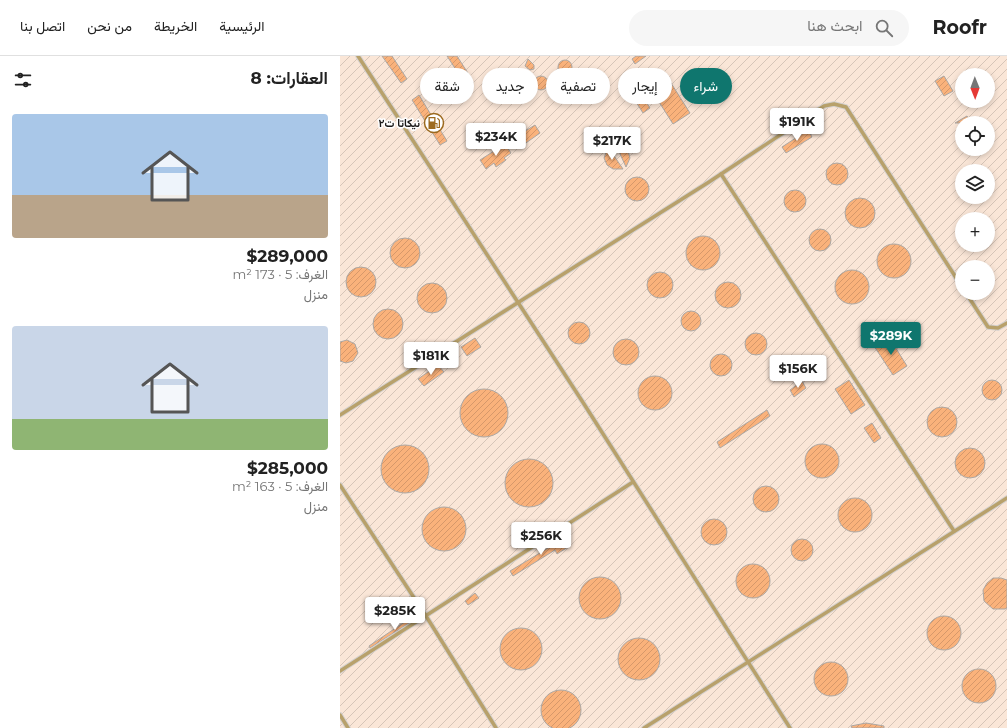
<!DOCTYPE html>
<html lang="ar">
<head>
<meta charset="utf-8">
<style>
	:root { --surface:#fff; --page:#f6f6f6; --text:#222; --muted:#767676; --line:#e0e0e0; --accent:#0f766e }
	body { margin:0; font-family:Montserrat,Vazirmatn,sans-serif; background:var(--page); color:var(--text); direction:rtl; height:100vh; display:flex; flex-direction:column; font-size:15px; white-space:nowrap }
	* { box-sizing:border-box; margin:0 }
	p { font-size:13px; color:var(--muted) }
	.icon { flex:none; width:22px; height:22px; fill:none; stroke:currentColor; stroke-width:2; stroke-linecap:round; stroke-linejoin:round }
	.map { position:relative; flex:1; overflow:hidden; direction:ltr }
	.sheet { display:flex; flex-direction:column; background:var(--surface); width:340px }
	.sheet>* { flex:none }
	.guide { position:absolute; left:12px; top:12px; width:380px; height:36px; direction:rtl; display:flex; gap:8px }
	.needle { width:26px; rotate:179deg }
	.tools { position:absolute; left:615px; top:12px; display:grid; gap:8px }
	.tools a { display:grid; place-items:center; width:40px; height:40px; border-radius:50%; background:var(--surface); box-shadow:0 2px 6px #0003; font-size:20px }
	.price { position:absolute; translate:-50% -34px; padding:0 9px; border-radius:4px; background:#fff; color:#222; font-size:13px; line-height:26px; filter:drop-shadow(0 1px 2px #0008) }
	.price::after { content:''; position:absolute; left:50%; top:24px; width:12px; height:9px; margin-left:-6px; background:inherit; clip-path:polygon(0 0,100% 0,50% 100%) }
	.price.on { background:var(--accent); color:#fff }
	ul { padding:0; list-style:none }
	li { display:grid; align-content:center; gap:8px; height:212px; padding:0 12px }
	li span { display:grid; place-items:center; height:124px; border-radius:4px; color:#555 }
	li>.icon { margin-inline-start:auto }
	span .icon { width:72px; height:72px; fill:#fffc; stroke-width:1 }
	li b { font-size:17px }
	h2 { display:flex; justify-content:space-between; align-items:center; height:48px; padding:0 12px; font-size:17px }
	.chip { padding:0 14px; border-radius:18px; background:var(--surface); box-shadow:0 2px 6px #0003; font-size:14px; line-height:36px }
	.chip.on { background:var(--accent); color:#fff }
	header { display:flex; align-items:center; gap:24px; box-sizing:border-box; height:56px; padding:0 20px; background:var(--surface); border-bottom:1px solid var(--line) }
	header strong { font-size:19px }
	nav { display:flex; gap:22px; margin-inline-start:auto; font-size:14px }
	.search { width:280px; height:36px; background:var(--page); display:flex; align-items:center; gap:10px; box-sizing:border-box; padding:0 14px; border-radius:22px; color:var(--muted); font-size:15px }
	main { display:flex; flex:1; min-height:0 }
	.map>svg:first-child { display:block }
</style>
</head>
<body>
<header>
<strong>Roofr</strong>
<div class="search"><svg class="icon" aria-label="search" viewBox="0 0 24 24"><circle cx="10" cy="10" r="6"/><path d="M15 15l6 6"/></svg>ابحث هنا</div>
<nav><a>الرئيسية</a><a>الخريطة</a><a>من نحن</a><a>اتصل بنا</a></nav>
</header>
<main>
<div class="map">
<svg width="667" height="672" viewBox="0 0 667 672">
	<defs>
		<pattern id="industrial-furrows" width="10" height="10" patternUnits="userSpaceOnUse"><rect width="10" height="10" fill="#fae6d7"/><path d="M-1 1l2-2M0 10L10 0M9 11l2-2" fill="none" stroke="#d6c5b8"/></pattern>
		<pattern id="building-hatch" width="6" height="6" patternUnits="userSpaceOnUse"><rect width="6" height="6" fill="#fab27b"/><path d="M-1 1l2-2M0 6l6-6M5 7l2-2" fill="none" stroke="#d6986a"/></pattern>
	</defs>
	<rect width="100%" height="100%" fill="#f7f3f1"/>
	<path fill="url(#industrial-furrows)" fill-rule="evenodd" d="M0,0h667v672h-667zM622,19h26v26h-26zM622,67h26v26h-26zM622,115h26v26h-26zM622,163h26v26h-26zM622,211h26v26h-26z"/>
	<g fill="url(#building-hatch)" stroke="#aca8a5">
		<polygon points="42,0 52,0 67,23 61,27"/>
		<polygon points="107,0 117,0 131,22 124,26"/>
		<polygon points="296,0 306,0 295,8 292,3"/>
		<polygon points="188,3 194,9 194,13 190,14 185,10"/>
		<circle cx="225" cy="11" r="7"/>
		<polygon points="324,16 350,57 333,68 307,27"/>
		<polygon points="288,18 310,52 303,57 281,22"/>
		<polygon points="604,20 613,35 604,40 595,25"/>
		<circle cx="201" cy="27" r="7"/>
		<polygon points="79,39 107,85 100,89 72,44"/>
		<polygon points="627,60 631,67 615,67"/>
		<polygon points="195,69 200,77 183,89 177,80"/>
		<polygon points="468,74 472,81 446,97 442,91"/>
		<polygon points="275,87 282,90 288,95 290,102 286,111"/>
		<polygon points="165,88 171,97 164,102 166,104 156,111 154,107 146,113 140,104"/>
		<polygon points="268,91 283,113 273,113 267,109 264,102"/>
		<circle cx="497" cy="118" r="11"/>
		<circle cx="297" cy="133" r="12"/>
		<circle cx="455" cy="145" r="11"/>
		<circle cx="520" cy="157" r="15"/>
		<circle cx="480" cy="184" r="11"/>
		<circle cx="363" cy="197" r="17"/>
		<circle cx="65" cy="197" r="15"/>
		<circle cx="554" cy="205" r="17"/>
		<circle cx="21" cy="226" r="15"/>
		<circle cx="512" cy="231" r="17"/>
		<circle cx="320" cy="229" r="13"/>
		<circle cx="388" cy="239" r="13"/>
		<circle cx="92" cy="242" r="15"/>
		<circle cx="48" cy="268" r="15"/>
		<circle cx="351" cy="265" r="10"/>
		<circle cx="239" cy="277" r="11"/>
		<circle cx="416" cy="288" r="11"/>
		<polygon points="549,281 567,310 553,319 534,290"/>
		<polygon points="135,282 141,291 127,300 121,291"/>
		<circle cx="286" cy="296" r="13"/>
		<polygon points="7,284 15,288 18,297 13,305 6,307 0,305 0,286"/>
		<circle cx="381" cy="309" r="11"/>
		<polygon points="98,309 104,316 84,330 78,323"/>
		<circle cx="315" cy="337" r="17"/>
		<polygon points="509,324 525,349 511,358 495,333"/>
		<circle cx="652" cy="334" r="10"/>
		<polygon points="462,325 466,332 454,341 450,334"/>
		<circle cx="144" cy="357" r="24"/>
		<circle cx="602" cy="366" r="15"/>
		<polygon points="427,354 430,360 380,392 377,386"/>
		<polygon points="532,367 541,382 534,387 524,372"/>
		<circle cx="482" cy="405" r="17"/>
		<circle cx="65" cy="413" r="24"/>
		<circle cx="630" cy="407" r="15"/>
		<circle cx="189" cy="427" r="24"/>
		<circle cx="426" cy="443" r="13"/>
		<circle cx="515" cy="459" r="17"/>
		<circle cx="104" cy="473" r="22"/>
		<circle cx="374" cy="476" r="13"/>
		<circle cx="462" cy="494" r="11"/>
		<polygon points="223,483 228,491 217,498 215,494 173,520 170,515"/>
		<circle cx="413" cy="525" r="17"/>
		<circle cx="260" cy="542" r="21"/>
		<polygon points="653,522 661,522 667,524 667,552 665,553 653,553 644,545 643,534 647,527"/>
		<polygon points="135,537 139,542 128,549 125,545"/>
		<polygon points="75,559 77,562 30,592 29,590"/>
		<circle cx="604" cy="577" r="17"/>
		<circle cx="181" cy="593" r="21"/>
		<circle cx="299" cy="603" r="21"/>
		<circle cx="491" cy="623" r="17"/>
		<circle cx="639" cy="630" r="17"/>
		<circle cx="221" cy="654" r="20"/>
		<polygon points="526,667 544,670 544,672 512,672 511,670"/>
	</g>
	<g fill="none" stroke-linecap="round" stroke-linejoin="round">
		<g stroke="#d4d0ce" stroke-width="5.5">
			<g id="lane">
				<polyline points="18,0 244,348 450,672"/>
				<polyline points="381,118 614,475"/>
				<polyline points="626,237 648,271 658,272 667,267"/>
				<polyline points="0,359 369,126 484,50 494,48 506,51 622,231"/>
				<polyline points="0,429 86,560 156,672"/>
				<polyline points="0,615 293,426"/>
				<polyline points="0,659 8,672"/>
				<polyline points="304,672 667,442"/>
			</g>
		</g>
		<use href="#lane" stroke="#b8a16b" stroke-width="3.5"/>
	</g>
	<defs>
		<g id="fuel-ring" transform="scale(1)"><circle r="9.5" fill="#fff" stroke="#9c6a1f" stroke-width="1.5"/><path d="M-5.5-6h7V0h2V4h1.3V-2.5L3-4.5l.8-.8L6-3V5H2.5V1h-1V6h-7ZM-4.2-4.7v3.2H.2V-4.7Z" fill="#9c6a1f"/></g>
	</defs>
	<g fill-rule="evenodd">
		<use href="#fuel-ring" x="94" y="67"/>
	</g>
	<g text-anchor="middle" stroke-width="3" stroke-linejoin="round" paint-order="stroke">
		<g font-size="11" font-weight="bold" fill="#1a1918" stroke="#fff" text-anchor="end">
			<text x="80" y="71">نيكاتا ت٢</text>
		</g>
	</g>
</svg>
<div class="tools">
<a><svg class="needle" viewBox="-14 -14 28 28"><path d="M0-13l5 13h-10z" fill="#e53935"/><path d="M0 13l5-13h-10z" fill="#767676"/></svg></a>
<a><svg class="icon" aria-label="locate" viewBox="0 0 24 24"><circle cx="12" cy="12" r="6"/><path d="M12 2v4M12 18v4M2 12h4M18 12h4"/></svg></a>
<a><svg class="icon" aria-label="layers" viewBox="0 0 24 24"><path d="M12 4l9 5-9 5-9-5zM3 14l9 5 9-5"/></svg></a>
<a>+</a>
<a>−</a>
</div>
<b class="price" style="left:457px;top:86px">$191K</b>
<b class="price" style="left:156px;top:101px">$234K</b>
<b class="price" style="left:272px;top:105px">$217K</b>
<b class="price on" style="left:551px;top:300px">$289K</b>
<b class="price" style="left:91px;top:320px">$181K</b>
<b class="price" style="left:458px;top:333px">$156K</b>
<b class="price" style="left:201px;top:500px">$256K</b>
<b class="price" style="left:55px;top:575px">$285K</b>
<div class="guide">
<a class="chip on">شراء</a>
<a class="chip">إيجار</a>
<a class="chip">تصفية</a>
<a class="chip">جديد</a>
<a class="chip">شقة</a>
</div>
</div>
<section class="sheet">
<h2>العقارات: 8<svg class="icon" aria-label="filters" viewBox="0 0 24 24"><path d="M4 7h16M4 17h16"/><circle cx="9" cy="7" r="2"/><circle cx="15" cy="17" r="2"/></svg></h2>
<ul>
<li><span style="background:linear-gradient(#a9c7e8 65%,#b9a48a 0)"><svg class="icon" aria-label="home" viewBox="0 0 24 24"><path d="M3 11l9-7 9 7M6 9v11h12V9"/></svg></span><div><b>$289,000</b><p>الغرف: 5 · 173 m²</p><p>منزل</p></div></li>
<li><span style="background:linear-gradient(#c9d6e8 75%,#8fb573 0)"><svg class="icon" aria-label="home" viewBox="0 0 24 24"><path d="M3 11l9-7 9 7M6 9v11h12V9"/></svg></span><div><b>$285,000</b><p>الغرف: 5 · 163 m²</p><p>منزل</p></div></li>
</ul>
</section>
</main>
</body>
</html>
